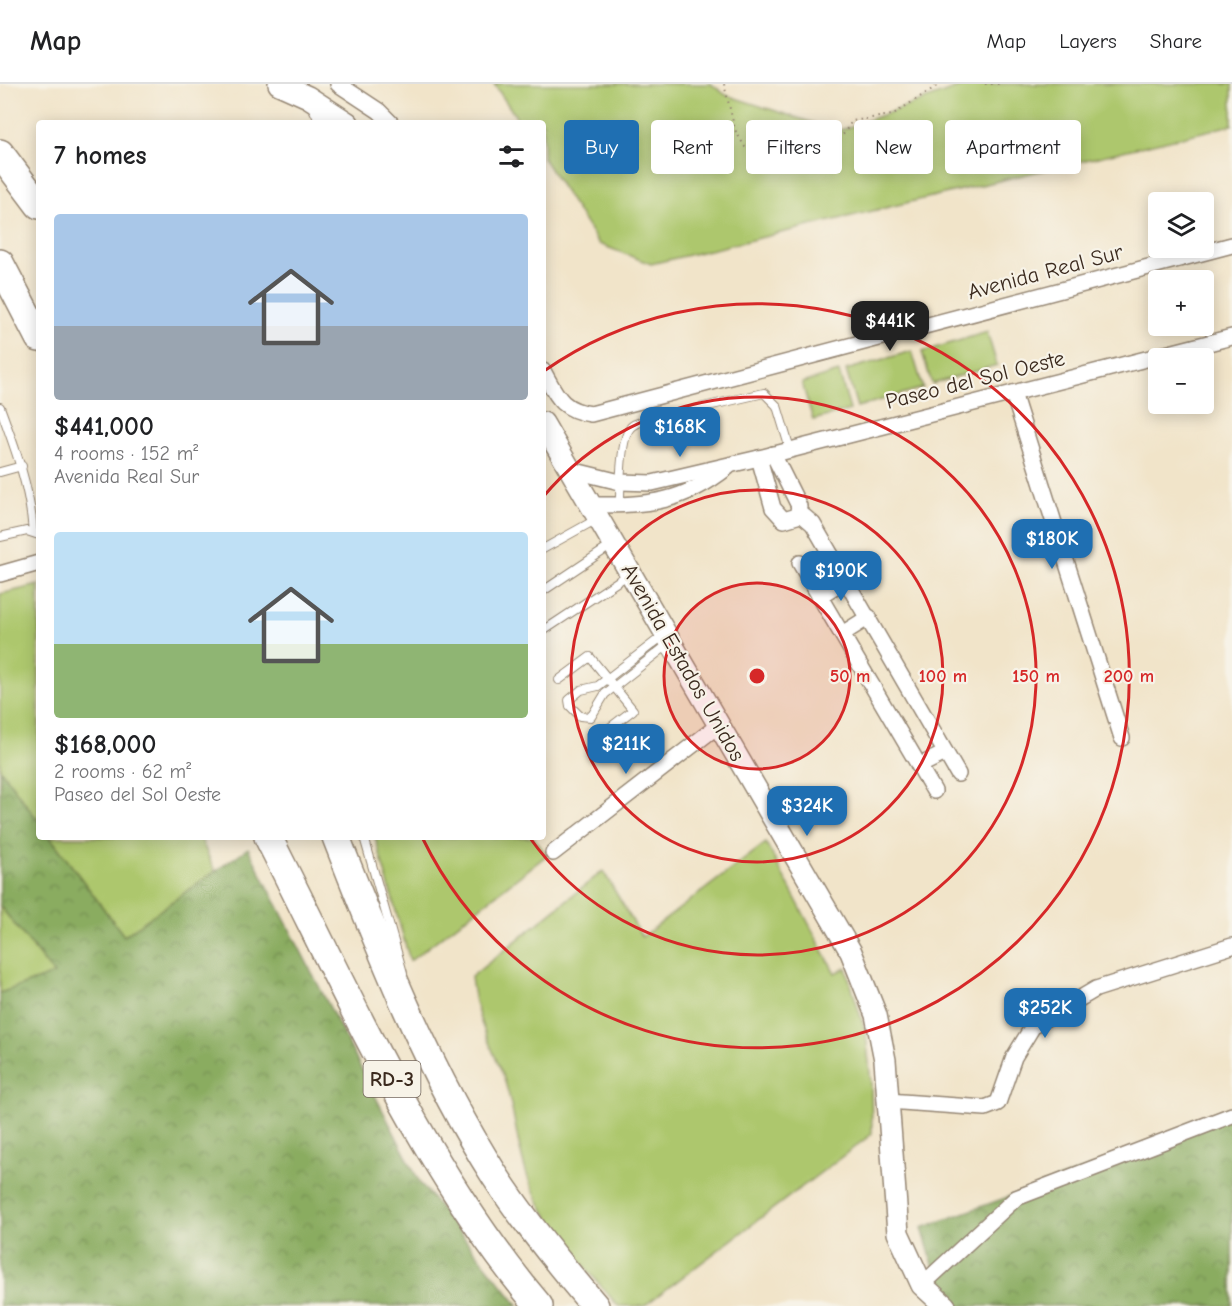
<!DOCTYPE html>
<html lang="en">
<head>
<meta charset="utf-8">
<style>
	:root { --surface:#fff; --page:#f6f6f6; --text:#202124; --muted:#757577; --line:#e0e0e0; --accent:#1f6fb2 }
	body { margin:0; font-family:"Comic Neue",sans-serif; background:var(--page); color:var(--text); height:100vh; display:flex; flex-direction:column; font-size:22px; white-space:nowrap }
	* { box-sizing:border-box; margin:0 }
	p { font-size:20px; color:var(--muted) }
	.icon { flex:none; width:33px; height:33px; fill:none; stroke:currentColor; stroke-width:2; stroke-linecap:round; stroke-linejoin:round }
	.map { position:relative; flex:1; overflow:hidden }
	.drawer { position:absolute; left:36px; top:36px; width:510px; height:720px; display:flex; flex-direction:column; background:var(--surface); border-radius:6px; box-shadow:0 3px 15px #0003 }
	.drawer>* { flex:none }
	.top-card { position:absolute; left:564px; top:36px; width:570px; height:54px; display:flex; gap:12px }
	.tools { position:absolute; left:1148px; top:108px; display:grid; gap:12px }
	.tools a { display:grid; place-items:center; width:66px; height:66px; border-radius:6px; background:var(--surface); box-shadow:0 3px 15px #0003; font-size:30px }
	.price { position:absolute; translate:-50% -51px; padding:0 14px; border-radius:12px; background:var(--accent); color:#fff; font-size:20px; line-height:39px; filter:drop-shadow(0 2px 3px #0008) }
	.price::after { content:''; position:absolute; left:50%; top:36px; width:18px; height:14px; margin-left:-9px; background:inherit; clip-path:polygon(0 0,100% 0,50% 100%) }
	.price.selected { background:#222; color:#fff }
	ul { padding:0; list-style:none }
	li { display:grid; align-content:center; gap:12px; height:318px; padding:0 18px }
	li span { display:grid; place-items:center; height:186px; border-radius:6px; color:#555 }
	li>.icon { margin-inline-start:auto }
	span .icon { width:108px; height:108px; fill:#fffc; stroke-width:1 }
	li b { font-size:26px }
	h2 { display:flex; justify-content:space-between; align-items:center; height:72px; padding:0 18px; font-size:26px }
	.tag { padding:0 21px; border-radius:6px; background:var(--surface); box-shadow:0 3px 15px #0003; font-size:21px; line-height:54px }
	.tag.selected { background:var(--accent); color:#fff }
	header { display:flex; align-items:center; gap:36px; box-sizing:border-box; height:84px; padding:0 30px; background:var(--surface); border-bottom:2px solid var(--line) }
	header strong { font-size:28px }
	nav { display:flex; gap:33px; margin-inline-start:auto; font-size:21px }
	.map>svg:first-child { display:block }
</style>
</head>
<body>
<header>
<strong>Map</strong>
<nav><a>Map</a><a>Layers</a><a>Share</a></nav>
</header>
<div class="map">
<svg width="1232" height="1222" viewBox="0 0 1232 1222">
	<defs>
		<pattern id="forest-crowns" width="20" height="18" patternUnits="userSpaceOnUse" patternTransform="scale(1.5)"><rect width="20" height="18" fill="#8aac60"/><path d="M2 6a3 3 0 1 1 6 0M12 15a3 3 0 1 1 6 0" fill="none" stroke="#728c4f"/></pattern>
	</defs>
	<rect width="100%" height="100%" fill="#f7f3e8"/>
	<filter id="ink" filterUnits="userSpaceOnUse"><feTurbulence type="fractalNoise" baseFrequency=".0167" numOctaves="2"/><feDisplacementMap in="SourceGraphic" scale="12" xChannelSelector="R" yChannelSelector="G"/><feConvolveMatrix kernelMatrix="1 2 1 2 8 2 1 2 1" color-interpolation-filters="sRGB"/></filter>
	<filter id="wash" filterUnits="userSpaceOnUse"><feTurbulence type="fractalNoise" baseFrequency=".008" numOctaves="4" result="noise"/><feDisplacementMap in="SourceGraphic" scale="24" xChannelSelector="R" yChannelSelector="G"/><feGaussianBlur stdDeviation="1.35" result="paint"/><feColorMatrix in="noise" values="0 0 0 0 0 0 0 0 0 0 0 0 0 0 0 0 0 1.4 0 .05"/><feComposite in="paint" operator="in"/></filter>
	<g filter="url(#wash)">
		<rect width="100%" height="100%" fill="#f1e4c9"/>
		<g fill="#adc76d" stroke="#747846" stroke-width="1.5">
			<polygon points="494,0 711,0 726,11 838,47 968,0 1232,0 1232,41 651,180 599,160 543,74 543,39 520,39"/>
			<polygon points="987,248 997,281 932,300 922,268"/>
			<polygon points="912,267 923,304 857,323 846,286"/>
			<polygon points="839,288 850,326 813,336 802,299"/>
			<polygon points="39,501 39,738 0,685 0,510"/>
			<polygon points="50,753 200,753 215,787 124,852"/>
			<polygon points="375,753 533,753 547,771 410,877"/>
			<path d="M766,759l69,130 11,-5 20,66 5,49 1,51 -228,172h-26c-32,-38 -68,-76 -88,-123 -14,-34 -14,-72 -27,-107 -15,-39 -27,-55 -32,-99l132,-106 39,66z"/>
			<polygon points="0,822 54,890 0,909"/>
		</g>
		<g fill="url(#forest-crowns)" stroke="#626b3f" stroke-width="1.5">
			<polygon points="0,685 39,738 39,753 50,753 124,852 248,764 420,1099 519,1222 0,1222 0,909 54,890 0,822"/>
			<polygon points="1232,1032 1232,1222 958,1222 941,1207 922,1144"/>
		</g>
	</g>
	<g filter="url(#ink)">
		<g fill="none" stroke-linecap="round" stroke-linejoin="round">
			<g stroke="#968774" stroke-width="10">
				<g id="lane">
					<polyline points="312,22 320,39"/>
					<path d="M0,323c15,41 30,80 33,125"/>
					<polyline points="695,325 764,309 777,322 790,365"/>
					<polyline points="0,388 22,382"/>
					<path d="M620,421c0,-16 0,-70 12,-79 8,-6 22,-7 32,-10"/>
					<polyline points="0,453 27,447 39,451"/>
					<polyline points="543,465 597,435"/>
					<polyline points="543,507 612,461"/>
					<polyline points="543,547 629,490"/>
					<polyline points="664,551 598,602 581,606 569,616 570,622 580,632 591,633 605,610 670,559"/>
					<polyline points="559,596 590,573 633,626 603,649"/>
					<polyline points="364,753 403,889"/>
				</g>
			</g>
			<g stroke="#968774" stroke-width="18">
				<g id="street">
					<polyline points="338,0 379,27 391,39"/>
					<path d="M543,287c14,25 18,39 48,43l641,-169"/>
					<polyline points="1013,309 1122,654"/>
					<polyline points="759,374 773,424 784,436 797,432 799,422 773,370"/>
					<polyline points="571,386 620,398 652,399 759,374 1232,253"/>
					<path d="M593,421c56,0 90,-2 135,-38"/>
					<polyline points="799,428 813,440 958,690"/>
					<polyline points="800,479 934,707"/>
					<polyline points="0,490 39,479"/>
					<polyline points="819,512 847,495"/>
					<polyline points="842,550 869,533"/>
					<polyline points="919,682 945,669"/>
					<polyline points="553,769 720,640"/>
					<polyline points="888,1017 985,1024 998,1019 1014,973 1033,942 1096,905 1232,862"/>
					<polyline points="922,1201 1016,1114 1232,1031"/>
				</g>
			</g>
			<g stroke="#968774" stroke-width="24">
				<g id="secondary">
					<polyline points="279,0 308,13 348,39"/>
					<polyline points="543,339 851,868 876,931 885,976 898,1149 922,1201 945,1222"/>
				</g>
			</g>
			<g stroke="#968774" stroke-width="30">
				<g id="highway">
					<polyline points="0,69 39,121"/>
					<polyline points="0,179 39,254"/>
					<path d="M268,753c81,159 156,333 271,469"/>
					<path d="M336,753c45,115 92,234 159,339 30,46 64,88 100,130"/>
				</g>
			</g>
			<g stroke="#968774" stroke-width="2" stroke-dasharray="1.5 4.5" stroke-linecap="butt">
				<polyline points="724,0 735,46 745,63 759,71 783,68 818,76 831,69 852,37 892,31 940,0"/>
				<polyline points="985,0 1003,0"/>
			</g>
			<use href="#lane" stroke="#fff" stroke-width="8"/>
			<use href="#street" stroke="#fff" stroke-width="15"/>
			<use href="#secondary" stroke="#fff" stroke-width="21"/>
			<use href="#highway" stroke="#fff" stroke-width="27"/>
		</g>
	</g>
	<circle cx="757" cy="592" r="93" fill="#d62828" fill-opacity=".12"/>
	<g fill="none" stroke="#d62828" stroke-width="3">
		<circle cx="757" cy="592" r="93"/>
		<circle cx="757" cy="592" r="186"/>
		<path d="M543 413A279 279 0 1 1 530 754"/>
		<path d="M544 287A372 372 0 1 1 423 755"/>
	</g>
	<g text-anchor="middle" stroke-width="4.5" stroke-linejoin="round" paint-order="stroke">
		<rect fill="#f7f3e8" stroke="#73665b" stroke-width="1.5" x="363.5" y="977" width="57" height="36" rx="4.5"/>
		<g font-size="21" font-weight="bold" fill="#3b2a1e">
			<text x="392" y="1002">RD-3</text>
		</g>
		<g font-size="22" fill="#3b2a1e" stroke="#f7f3e8">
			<text transform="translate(1045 187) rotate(-15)" y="8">Avenida Real Sur</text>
			<text transform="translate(975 295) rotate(-14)" y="8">Paseo del Sol Oeste</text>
			<text transform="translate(684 578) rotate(60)" y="8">Avenida Estados Unidos</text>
		</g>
	</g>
	<circle cx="757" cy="592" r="9" fill="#d62828" stroke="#f7f3e8" stroke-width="3"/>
	<g font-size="18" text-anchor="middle" font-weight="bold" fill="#d62828" stroke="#f7f3e8" stroke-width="4.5" stroke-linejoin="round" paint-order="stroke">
		<text x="850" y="598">50 m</text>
		<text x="943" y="598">100 m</text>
		<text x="1036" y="598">150 m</text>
		<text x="1129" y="598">200 m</text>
	</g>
</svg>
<div class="tools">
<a><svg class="icon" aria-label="layers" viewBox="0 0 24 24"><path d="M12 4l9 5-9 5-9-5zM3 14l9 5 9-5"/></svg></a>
<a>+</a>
<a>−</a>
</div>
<b class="price selected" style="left:890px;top:268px">$441K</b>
<b class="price" style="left:680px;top:374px">$168K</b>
<b class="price" style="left:1052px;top:486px">$180K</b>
<b class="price" style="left:841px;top:518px">$190K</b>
<b class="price" style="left:626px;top:691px">$211K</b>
<b class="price" style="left:807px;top:753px">$324K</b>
<b class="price" style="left:1045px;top:955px">$252K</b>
<div class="top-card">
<a class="tag selected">Buy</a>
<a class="tag">Rent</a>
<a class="tag">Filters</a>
<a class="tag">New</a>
<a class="tag">Apartment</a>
</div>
<section class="drawer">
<h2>7 homes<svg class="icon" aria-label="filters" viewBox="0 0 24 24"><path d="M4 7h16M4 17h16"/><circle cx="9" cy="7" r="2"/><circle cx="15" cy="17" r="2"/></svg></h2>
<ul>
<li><span style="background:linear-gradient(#a9c7e8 60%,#9aa5b1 0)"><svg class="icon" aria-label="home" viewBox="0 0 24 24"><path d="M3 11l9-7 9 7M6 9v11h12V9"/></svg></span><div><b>$441,000</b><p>4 rooms · 152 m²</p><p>Avenida Real Sur</p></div></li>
<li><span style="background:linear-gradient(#bfe0f5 60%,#8fb573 0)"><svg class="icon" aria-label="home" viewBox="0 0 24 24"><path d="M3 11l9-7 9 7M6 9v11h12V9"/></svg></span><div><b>$168,000</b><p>2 rooms · 62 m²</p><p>Paseo del Sol Oeste</p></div></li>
</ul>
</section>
</div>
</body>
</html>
